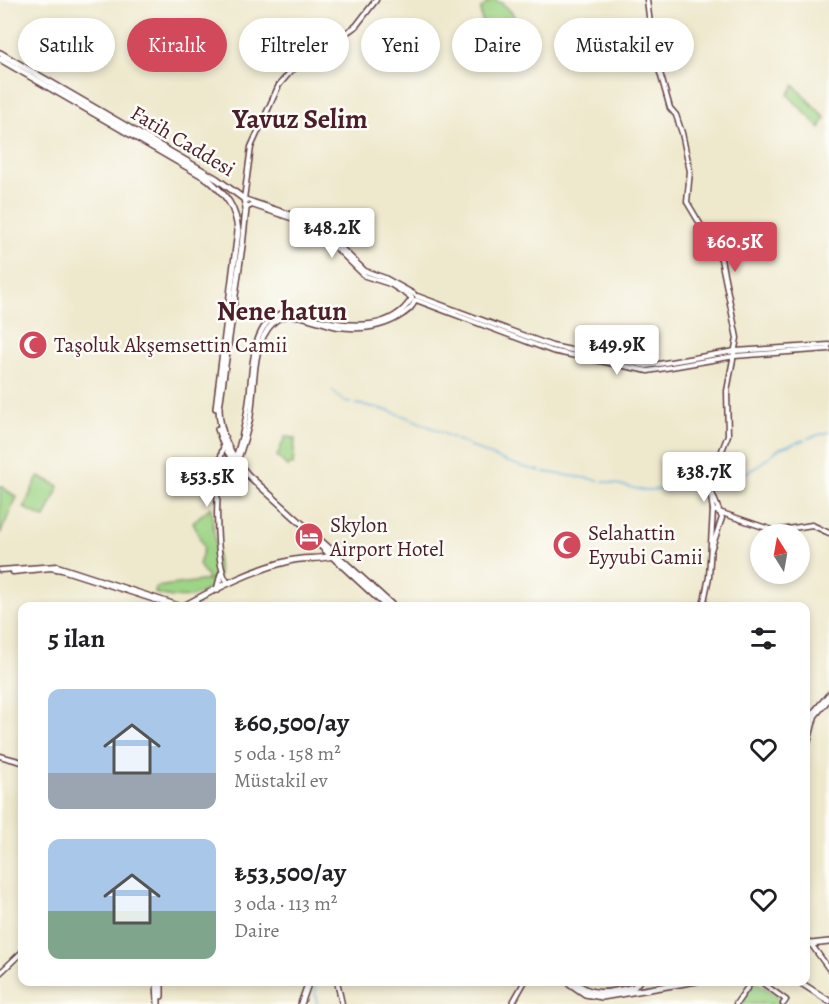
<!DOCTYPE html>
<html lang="tr">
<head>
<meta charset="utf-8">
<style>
	:root { --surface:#fff; --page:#f6f6f6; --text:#202124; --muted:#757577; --accent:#d1495b }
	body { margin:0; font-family:Alegreya,serif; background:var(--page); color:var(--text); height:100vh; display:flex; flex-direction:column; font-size:22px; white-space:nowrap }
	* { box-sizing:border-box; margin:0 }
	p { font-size:20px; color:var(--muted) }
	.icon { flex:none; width:33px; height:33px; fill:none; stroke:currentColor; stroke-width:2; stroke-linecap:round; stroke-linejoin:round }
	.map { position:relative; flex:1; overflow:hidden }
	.details { position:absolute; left:18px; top:602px; width:792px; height:384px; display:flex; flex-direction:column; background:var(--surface); border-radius:12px; box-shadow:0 3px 9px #0003 }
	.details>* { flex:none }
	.top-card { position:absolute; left:18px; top:18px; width:794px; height:54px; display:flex; gap:12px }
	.needle { width:39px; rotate:349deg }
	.controls { position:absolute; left:750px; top:524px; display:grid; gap:12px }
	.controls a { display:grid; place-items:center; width:60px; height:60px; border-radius:50%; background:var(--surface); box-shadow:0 3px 9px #0003; font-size:30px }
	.price { position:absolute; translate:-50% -51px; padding:0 14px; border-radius:6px; background:#fff; color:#222; font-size:20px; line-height:39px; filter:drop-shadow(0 2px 3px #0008) }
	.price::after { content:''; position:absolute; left:50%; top:36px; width:18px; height:14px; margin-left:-9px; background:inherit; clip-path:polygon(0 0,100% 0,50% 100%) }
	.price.current { background:var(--accent); color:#fff }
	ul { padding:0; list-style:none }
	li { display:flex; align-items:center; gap:18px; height:150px; padding:0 30px }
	li span { display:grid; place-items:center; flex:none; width:168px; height:120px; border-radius:12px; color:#555 }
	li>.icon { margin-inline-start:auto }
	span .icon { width:72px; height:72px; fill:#fffc; stroke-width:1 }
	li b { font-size:26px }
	h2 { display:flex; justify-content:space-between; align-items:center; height:72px; padding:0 30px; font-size:26px }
	.pill { padding:0 21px; border-radius:27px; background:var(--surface); box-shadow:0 3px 9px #0003; font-size:21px; line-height:54px }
	.pill.current { background:var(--accent); color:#fff }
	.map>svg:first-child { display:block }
</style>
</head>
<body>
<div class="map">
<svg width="829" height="1004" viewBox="0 0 829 1004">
	<rect width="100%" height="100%" fill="#fdfcf7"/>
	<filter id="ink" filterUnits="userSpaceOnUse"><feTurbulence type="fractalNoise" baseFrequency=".0167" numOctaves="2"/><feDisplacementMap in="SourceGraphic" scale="12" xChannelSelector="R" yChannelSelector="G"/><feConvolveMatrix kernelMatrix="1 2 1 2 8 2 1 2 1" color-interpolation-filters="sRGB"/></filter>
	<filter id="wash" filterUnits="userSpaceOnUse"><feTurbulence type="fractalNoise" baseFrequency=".008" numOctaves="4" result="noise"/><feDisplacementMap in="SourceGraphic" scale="24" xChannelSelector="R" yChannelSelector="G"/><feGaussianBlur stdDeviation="1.35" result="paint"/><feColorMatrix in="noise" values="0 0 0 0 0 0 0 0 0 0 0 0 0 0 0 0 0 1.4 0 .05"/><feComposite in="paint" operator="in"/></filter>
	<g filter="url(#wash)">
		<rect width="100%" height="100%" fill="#eee8cc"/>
		<g fill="#9ed486" stroke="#747a58" stroke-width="1.5">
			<path d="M491,0c18,0 28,25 36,39 -11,44 -51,-13 -46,-30z"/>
			<polygon points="794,85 825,118 820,128 788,95"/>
			<polygon points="285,437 295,438 293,465 289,464 288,467 277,456"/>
			<polygon points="38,476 59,486 45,518 24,508"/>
			<polygon points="0,486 17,497 0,534"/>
			<path d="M211,507l8,67 -2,8c-20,19 -38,18 -62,11l1,-6 53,-7 -10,-15 5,-17 -11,-26z"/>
			<polygon points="755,981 782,1000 779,1004 740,1004"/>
		</g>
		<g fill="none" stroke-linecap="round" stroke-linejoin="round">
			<g stroke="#68b2e0" stroke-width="1.5">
				<polyline points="332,390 342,400 352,403"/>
				<path d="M356,404c67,8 118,54 184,67"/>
				<polyline points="808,438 829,432"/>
				<polyline points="544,472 599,480"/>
				<polyline points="603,481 642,490 708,488"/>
				<polyline points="714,488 755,468 780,448 804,440"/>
				<polyline points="316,981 315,992 317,1004"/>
			</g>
		</g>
	</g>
	<g filter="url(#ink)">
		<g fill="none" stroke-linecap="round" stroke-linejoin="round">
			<g stroke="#633d43" stroke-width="7">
				<g id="secondary">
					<polyline points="376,0 356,26 291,71 279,85 251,147 244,199 301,218 331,238 365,271 385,278 414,294"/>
					<polyline points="647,0 653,48 670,108 676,115 682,133 690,171 687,202 721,259 737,338 727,391 728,435 709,484 713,510"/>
					<polyline points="246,208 252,205 297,220 330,242 365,276 390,284 411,297"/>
					<polyline points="417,296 552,346 647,366 735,351 829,345"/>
					<polyline points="416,300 552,351 648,371 735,356 829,349"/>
					<path d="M224,446c-9,17 -11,127 5,137"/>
					<path d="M235,459c6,-17 10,-35 13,-53 5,-27 0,-80 32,-92 13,-5 28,2 40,6 32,7 72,11 92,-22"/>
					<path d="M237,463c5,-15 10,-29 13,-44 6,-31 0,-73 23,-96 17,-17 46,1 65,4 23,3 43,1 62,-11 6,-4 13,-8 15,-16"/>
					<polyline points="711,550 722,518 712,493"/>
					<polyline points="0,570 57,566 180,606"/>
					<polyline points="13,572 51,568 62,570 174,606"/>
					<polyline points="703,606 709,577 713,510 775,531 812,525 829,533"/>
					<polyline points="806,738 812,714 829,694"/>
					<polyline points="806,751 815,716 829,699"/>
					<polyline points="0,756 22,762"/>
					<polyline points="811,944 829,969"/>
					<polyline points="0,973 22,952"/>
					<polyline points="337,981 342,1004"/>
					<polyline points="760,981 786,1000 783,1004"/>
					<polyline points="512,1004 525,981"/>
					<polyline points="736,1004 752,981"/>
				</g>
			</g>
			<g stroke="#633d43" stroke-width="8">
				<g id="primary">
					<path d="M0,53l217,126 27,20 2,10 -4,37 -23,162c0,25 12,49 29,67l145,131"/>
					<path d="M0,59l208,120c18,16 28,28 30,52l-22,177"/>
					<polyline points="218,429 224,446 238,468"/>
					<polyline points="310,536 386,606"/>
					<polyline points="217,590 221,574"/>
					<path d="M184,606c33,-18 68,-36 105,-45 14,-4 29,-1 43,-5"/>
					<polyline points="806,942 811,944 829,942"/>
					<polyline points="157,981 158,1004"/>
					<polyline points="161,981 161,996"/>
					<polyline points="566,981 585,994 602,997 697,981"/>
					<path d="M574,981c18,18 38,11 60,6l5,-6"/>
					<polyline points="798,981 829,1001"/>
					<polyline points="301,1004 309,981"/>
				</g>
			</g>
			<use href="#secondary" stroke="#fff" stroke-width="4"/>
			<use href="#primary" stroke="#fff" stroke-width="5"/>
		</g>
	</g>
	<defs>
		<g id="mosque-disc" transform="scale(1.5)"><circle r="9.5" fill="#d1495b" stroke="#fdfcf7"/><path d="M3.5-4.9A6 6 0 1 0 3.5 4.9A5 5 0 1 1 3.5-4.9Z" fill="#fff"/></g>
		<g id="hotel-disc" transform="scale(1.5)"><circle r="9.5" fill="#d1495b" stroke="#fdfcf7"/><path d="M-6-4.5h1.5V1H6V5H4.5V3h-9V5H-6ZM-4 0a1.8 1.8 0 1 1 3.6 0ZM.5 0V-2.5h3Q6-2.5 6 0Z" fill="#fff"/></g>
	</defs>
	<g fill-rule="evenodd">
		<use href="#mosque-disc" x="33" y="345"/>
		<use href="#hotel-disc" x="309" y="537"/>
		<use href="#mosque-disc" x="567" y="545"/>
	</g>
	<g text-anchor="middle" stroke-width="5" stroke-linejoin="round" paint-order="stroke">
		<g font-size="21" fill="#4a1f2b" stroke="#fdfcf7">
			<text transform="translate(183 141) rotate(31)" y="7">Fatih Caddesi</text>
		</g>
		<g font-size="21" fill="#4a1f2b" stroke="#fdfcf7" text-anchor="start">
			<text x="54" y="352">Taşoluk Akşemsettin Camii</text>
			<text x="330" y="532">Skylon<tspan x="330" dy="24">Airport Hotel</tspan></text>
			<text x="588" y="540">Selahattin<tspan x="588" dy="24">Eyyubi Camii</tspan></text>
		</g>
		<g font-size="27" font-weight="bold" fill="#4a1f2b" stroke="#fdfcf7">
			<text x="300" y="128">Yavuz Selim</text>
			<text x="282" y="320">Nene hatun</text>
		</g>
	</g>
</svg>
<div class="controls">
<a><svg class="needle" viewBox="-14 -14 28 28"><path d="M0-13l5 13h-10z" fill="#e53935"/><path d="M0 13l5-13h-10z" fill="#757577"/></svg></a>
</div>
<b class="price" style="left:332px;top:259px">₺48.2K</b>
<b class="price current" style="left:735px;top:273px">₺60.5K</b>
<b class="price" style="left:617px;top:376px">₺49.9K</b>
<b class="price" style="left:704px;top:503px">₺38.7K</b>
<b class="price" style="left:207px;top:508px">₺53.5K</b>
<div class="top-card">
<a class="pill">Satılık</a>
<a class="pill current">Kiralık</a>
<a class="pill">Filtreler</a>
<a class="pill">Yeni</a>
<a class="pill">Daire</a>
<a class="pill">Müstakil ev</a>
</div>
<section class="details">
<h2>5 ilan<svg class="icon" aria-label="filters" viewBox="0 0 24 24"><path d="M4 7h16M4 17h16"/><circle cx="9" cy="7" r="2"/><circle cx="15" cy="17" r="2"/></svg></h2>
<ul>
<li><span style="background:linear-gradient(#a9c7e8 70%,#9aa5b1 0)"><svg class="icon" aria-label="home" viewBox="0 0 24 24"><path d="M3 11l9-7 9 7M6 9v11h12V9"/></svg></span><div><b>₺60,500/ay</b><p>5 oda · 158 m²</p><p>Müstakil ev</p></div><svg class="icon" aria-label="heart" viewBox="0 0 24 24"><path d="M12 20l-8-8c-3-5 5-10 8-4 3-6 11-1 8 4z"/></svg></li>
<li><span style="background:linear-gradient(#a9c7e8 60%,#7fa58c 0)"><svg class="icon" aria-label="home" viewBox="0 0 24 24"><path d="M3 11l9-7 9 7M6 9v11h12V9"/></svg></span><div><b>₺53,500/ay</b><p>3 oda · 113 m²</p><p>Daire</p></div><svg class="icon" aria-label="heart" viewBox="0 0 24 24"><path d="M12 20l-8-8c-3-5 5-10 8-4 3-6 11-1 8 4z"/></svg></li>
</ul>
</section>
</div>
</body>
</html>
